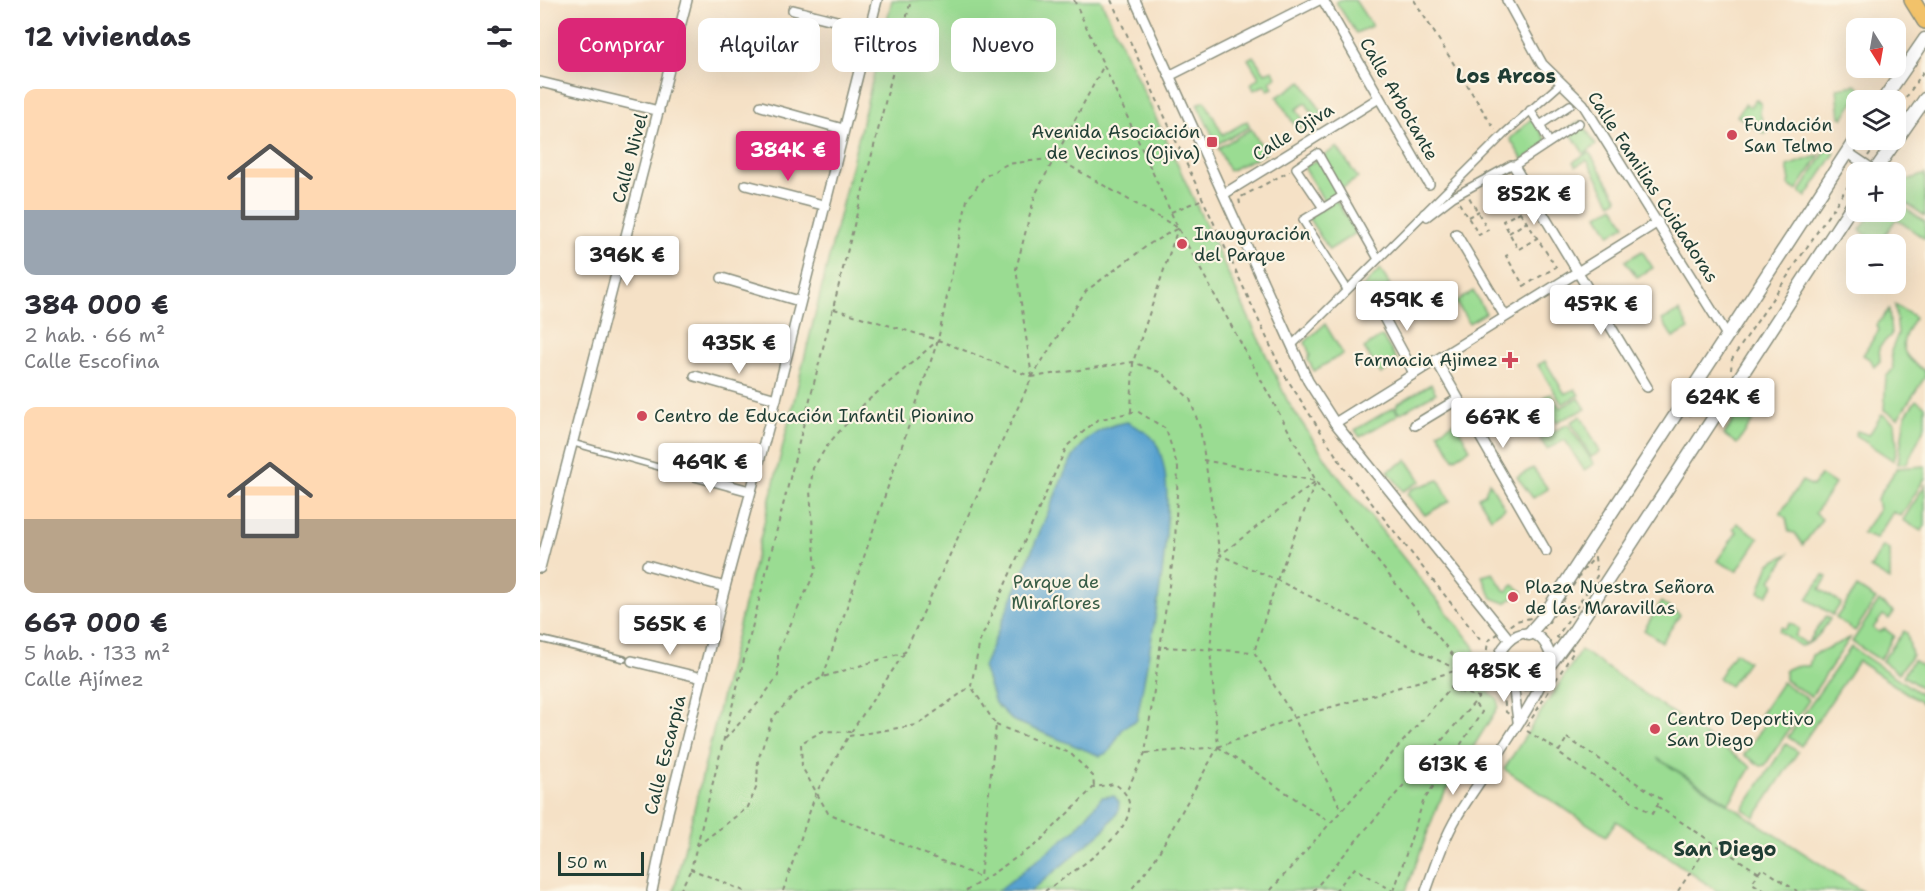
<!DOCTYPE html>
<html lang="es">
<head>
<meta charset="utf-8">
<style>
	:root { --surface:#fff; --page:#f7f7f7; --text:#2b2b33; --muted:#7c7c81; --accent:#db2777 }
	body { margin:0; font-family:"Shantell Sans",sans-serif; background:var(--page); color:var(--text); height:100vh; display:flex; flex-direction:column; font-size:22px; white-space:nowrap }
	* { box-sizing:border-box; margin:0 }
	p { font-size:20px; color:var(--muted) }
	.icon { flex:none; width:33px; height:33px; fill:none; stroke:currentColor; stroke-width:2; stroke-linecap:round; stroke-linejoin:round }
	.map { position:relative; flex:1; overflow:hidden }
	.drawer { display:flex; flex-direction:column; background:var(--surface); width:540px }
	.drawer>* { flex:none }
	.guide { position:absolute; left:18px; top:18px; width:570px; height:54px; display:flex; gap:12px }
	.needle { width:39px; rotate:169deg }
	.buttons { position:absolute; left:1306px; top:18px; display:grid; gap:12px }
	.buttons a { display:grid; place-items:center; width:60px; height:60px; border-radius:12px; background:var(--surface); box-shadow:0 6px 24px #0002; font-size:30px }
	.scale { position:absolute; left:18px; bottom:15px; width:86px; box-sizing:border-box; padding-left:6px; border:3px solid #1f3d34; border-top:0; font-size:16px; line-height:21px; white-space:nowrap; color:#1f3d34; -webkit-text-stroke:4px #fcf5e5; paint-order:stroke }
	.price { position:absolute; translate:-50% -51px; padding:0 14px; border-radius:6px; background:#fff; color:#222; font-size:20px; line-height:39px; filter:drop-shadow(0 2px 3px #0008) }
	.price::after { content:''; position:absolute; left:50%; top:36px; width:18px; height:14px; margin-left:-9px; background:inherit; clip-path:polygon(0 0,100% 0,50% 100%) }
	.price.on { background:var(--accent); color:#fff }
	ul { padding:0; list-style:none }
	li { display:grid; align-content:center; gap:12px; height:318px; padding:0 24px }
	li span { display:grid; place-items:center; height:186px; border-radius:12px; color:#555 }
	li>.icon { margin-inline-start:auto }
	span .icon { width:108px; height:108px; fill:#fffc; stroke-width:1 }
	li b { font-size:26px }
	h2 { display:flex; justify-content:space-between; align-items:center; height:72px; padding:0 24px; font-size:26px }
	.chip { padding:0 21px; border-radius:12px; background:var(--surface); box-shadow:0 6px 24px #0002; font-size:21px; line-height:54px }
	.chip.on { background:var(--accent); color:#fff }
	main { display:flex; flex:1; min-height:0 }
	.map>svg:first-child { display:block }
</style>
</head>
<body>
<main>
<section class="drawer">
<h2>12 viviendas<svg class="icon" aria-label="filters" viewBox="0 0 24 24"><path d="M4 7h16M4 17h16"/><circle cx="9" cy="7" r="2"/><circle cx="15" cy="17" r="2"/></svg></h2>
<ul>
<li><span style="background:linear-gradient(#ffd9b3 65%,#9aa5b1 0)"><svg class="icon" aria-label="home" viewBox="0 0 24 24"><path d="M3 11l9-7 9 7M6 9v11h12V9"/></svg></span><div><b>384 000 €</b><p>2 hab. · 66 m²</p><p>Calle Escofina</p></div></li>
<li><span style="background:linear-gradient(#ffd9b3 60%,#b9a48a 0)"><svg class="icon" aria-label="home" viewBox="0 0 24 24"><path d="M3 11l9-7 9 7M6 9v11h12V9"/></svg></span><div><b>667 000 €</b><p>5 hab. · 133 m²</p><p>Calle Ajímez</p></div></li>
</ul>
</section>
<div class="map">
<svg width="1385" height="891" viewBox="0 0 1385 891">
	<rect width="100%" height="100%" fill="#fcf5e5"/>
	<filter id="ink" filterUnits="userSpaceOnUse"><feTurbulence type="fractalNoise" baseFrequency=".0167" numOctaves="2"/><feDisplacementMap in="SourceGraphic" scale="12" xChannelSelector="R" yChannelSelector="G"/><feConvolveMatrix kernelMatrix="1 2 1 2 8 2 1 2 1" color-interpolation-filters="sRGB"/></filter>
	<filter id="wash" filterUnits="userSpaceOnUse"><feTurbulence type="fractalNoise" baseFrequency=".008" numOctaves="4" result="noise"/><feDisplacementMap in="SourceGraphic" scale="24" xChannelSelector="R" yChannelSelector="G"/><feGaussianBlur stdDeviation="1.35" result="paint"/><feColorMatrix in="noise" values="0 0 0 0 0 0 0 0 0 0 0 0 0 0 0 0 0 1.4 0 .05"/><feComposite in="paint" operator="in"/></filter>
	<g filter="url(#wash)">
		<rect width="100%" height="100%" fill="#f5e1c6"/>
		<g fill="#9adc92" stroke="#5c8c63" stroke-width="1.5">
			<path d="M352,0h209l187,402 46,69 140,175c3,26 2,38 24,54v7l-60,97 -32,87h-732z"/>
			<polygon points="799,0 815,0 832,26 816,33 796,2"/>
			<polygon points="713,56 725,73 733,70 736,77 730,81 733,88 728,90 725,85 714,90 711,84 719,77 708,59"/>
			<polygon points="762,81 783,114 775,119 766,103 756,109 766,124 757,129 737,97"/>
			<polygon points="1315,85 1321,89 1303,118 1300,117 1297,88"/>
			<polygon points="1216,99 1221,104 1220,114 1227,132 1225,134 1197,116 1205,104 1210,107"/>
			<polygon points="665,101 683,135 707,121 710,127 677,144 657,104"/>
			<polygon points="992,118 1008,143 983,160 970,139"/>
			<polygon points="1041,121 1056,145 1044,154 1028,129"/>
			<polygon points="711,129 726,153 689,171 678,148"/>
			<polygon points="797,147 818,178 801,189 782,157"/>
			<polygon points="1287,149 1295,153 1266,197 1260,192"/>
			<polygon points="1049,152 1078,199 1071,203 1047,160 1036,166 1033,162"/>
			<polygon points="1280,155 1258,188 1256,190 1248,185 1250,181 1247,166"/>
			<polygon points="778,159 799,193 785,203 764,167"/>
			<polygon points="1385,174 1385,216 1356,196 1356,184"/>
			<polygon points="796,200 816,233 789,250 768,217"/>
			<polygon points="1356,202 1385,222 1385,239 1356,219 1339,244 1320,230 1333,212 1356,212"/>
			<polygon points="1074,206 1085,225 1070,235 1058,215"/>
			<polygon points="1102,251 1113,268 1097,277 1085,261"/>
			<polygon points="840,269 850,285 825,299 820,290"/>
			<polygon points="933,291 946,313 929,323 916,302"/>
			<path d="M1355,305l20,12c-17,28 -17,36 10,54v6l-27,41 -14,-8 2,-33 7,-8 -2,-18 7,-17z"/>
			<polygon points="1349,309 1351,335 1339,347 1340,361 1334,367 1331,360 1323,355 1339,330 1337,325"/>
			<polygon points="1139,311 1149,329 1133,338 1122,320"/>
			<polygon points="785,324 803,354 774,371 768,360 770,355 765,342"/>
			<polygon points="842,336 857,360 856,364 841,374 824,348"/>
			<polygon points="1005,361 1025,394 1035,389 1039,395 1022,404 998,365"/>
			<polygon points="891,384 896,393 861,413 856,410 858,415 820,437 815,430 854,407 856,410 857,404"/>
			<polygon points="1011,394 1020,408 1039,398 1046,409 1016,422 1005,405 1004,397"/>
			<polygon points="1376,400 1385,406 1385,426 1367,463 1358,464 1365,416"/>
			<polygon points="1205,402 1219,412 1197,444 1184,435"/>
			<polygon points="989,407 997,411 1002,409 1012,425 997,434 984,411"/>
			<polygon points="1342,414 1355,423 1357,447 1354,461 1315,435 1317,431 1329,435"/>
			<polygon points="1041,416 1060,452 1051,457 1031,422"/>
			<polygon points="915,422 930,449 914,459 898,432"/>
			<polygon points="1028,424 1054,464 1044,470 1025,440 1007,449 1000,439"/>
			<polygon points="867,460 881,481 863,491 848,471"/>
			<polygon points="1385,466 1385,478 1361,516 1353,512 1336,539 1322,534 1339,510 1337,499 1357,468"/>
			<polygon points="993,468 1008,489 993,498 977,477"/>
			<polygon points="1281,475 1295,484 1275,513 1282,519 1263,545 1255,533 1249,532 1246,518 1240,514 1262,481 1273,486"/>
			<polygon points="899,480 910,501 885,515 867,494 872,489"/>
			<polygon points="949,482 965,508 951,518 938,497 945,494"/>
			<polygon points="1385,485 1385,526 1381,531 1363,520"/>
			<polygon points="1197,523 1219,538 1197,571 1177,561 1197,532 1193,529"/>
			<polygon points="1343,546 1350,550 1350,580 1330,568"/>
			<polygon points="1248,554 1231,580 1235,584 1227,595 1219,592 1229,564"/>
			<polygon points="953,573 964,590 967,591 973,585 983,592 965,603 952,598 942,576"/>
			<polygon points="1283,575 1287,577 1280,589 1301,603 1293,615 1267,599"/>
			<polygon points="1317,587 1336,599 1315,631 1296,618"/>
			<polygon points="1339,601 1354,612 1349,619 1343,615 1333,628 1339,632 1345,629 1354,636 1340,660 1312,642"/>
			<polygon points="1121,602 1140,615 1122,642 1104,630"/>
			<path d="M1286,616l4,3c-7,11 -16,25 -30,27l-21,-15 2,-4 4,2 5,-6 9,6 -4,7 12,8z"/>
			<polygon points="1364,631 1367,633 1372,655 1359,673 1342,661"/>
			<polygon points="1310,638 1271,697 1245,680 1245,670 1254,666 1269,666 1272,655"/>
			<polygon points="1311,647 1385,697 1385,705 1318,661 1261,746 1248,737"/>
			<polygon points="1041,650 1211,767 1189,803 1117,758 1322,891 1177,891 1076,821 1066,836 964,769"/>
			<polygon points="1195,652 1208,661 1190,686 1178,678"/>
			<polygon points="1373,660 1385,668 1385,690 1363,676"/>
			<polygon points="1242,682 1269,700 1225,765 1221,766 1204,755 1227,721 1220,715"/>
			<polygon points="1246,744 1258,752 1215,817 1203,809"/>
		</g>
		<g fill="#58a2cf" stroke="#3c7082" stroke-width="1.5">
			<path d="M587,422c9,5 24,11 29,21 30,55 -9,212 -19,277l-14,8 -14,24 -9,4 -88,-36 -17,-17 -12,-36 84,-200c15,-26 29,-40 60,-45z"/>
			<polygon points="574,796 579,802 578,812 563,831 491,891 458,891 535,830 562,797"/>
		</g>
	</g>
	<g filter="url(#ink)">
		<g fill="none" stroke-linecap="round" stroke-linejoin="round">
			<g stroke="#8a8f7d" stroke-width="8">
				<g id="service">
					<polyline points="33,443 122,468"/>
					<polyline points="0,639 84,659"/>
				</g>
			</g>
			<g stroke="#8a8f7d" stroke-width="10">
				<g id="pedestrian">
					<polyline points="990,110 1000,125 1030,105"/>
					<polyline points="1000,125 1007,138"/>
					<polyline points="974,166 1039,123"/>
					<polyline points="802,196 783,208 756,168 778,153 838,259"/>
					<polyline points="783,208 763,220 807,289"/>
					<polyline points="884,213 887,217 913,197 971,165"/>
					<polyline points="752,345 965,133 1017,87"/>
				</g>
			</g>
			<g stroke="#8a8f7d" stroke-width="12">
				<g id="minor">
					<polyline points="595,0 768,381 795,423 969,639"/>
					<polyline points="783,0 889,184"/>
					<polyline points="967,0 1002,64 1043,104 1187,335"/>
					<polyline points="253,10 329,29"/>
					<polyline points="631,75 779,0"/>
					<polyline points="0,82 119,111"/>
					<polyline points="221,106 303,129"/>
					<polyline points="1307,152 1335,171"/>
					<polyline points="974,166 1107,387"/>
					<polyline points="206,185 283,205"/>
					<polyline points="684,194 839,98"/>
					<polyline points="916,234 965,316"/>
					<polyline points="182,278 259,301"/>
					<polyline points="836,303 874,373"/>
					<polyline points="896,360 1006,551"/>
					<polyline points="155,376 236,399"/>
					<polyline points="795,423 1118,222"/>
					<polyline points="875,425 918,399"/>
					<polyline points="136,471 210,491"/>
					<polyline points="107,565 185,587"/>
					<polyline points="0,568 147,0"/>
					<polyline points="92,661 162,678"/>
					<polyline points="973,683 978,721"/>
					<polyline points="112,891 128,812 185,587 236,399 337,0"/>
					<path d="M886,891c9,-25 18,-53 32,-76 18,-31 95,-132 92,-161 -20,-55 -82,14 -34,30 12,4 21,-1 29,-9"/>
				</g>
			</g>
			<g stroke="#8a8f7d" stroke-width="15">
				<g id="tertiary">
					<polyline points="1343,100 1385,39"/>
					<polyline points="1334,172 1385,99"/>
					<polyline points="989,634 1002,619 1317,137"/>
					<polyline points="1010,664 1033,633 1317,198"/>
				</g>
			</g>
			<g stroke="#8a8f7d" stroke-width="18">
				<polyline id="primary" points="1372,0 1385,21"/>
			</g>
			<g stroke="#8a8f7d" stroke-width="2" stroke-dasharray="4.5 4.5" stroke-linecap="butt">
				<polyline points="534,0 638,228 781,490 915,658 918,670 913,685 730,891"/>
				<polyline points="571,0 742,371 804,468 941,641"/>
				<polyline points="874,0 955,130"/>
				<polyline points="1356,113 1385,69"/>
				<polyline points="1328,156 1339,140"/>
				<polyline points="961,180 980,212 963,221 978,249"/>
				<polyline points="919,203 939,235 948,230 929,197"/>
				<polyline points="700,204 699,198 750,171"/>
				<polyline points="631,212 663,199"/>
				<polyline points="928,217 939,211"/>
				<polyline points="969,233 987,222"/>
				<polyline points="979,249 997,238"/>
				<polyline points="968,255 966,256 984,286 1016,267 980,212"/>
				<polyline points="294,309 398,340 492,377"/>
				<polyline points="1191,370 1192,359 1318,171"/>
				<polyline points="492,377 476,269 495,195 564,65"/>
				<polyline points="492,377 546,291 611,243 638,228"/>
				<polyline points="591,412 593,362 638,228"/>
				<polyline points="1149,415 1161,410 1177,389"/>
				<polyline points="663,460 776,481 680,555 737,580 916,669"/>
				<polyline points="775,484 737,580 714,652 754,718 802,810"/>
				<polygon points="1055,557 1057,576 1017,637 1034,651 987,726 966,712 964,698 944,673 948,641 976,621 991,618 1005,628 1042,572"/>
				<polyline points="624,647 714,652"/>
				<polyline points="283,677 398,340 427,200 444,177 467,164 516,158 638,228"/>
				<polyline points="910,689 939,697"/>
				<polyline points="456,725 530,753 553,776 554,787"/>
				<polyline points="987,731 1019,751"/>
				<polyline points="311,732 283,731 261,743 262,767 288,813 440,877 456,725 431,686"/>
				<polyline points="311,732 365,652"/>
				<polyline points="309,736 377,725 431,686 440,641 527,446 557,420 597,411 626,429 638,468 635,544 605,753 586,792"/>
				<polygon points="1027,738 1121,799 1112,814 1018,753"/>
				<polyline points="185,739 219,702 238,676 238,651 276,570 270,491 273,468 289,443 325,403 396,342"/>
				<polyline points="678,747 790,822"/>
				<polyline points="606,753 678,747 754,718 918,670"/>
				<polyline points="1117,806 1219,873"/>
				<polyline points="157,846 208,807 217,786 218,760 233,717 259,690 283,677 365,652 492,377 593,362 622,373 650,399 660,428 680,555 670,649 678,747 614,861 590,891"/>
				<polyline points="140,891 151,869"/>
				<polyline points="204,891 151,869 371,0"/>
				<polyline points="243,891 276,793 308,737"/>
				<path d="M426,891l71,-47 57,-57 21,-3c50,34 -45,89 -70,107"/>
				<polyline points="773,891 951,683"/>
				<polyline points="795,891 815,868 853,891"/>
				<polyline points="854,891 883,802 942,712 934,703"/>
				<polyline points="1138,891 1171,841"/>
				<polyline points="1225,891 1212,883 1222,868 1257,891"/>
			</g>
			<use href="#service" stroke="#fff" stroke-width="4.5"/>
			<use href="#pedestrian" stroke="#fff" stroke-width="7"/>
			<use href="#minor" stroke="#fff" stroke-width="9"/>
			<use href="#tertiary" stroke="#fff" stroke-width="12"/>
			<use href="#primary" stroke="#f2c26a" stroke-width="15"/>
		</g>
	</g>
	<g fill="#d1495b" stroke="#fcf5e5" stroke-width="2">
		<circle cx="1192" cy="135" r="6"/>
		<rect x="666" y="136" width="12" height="12" rx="3"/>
		<circle cx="642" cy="244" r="6"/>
		<path d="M967 351h6v6h6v6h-6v6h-6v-6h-6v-6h6z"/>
		<circle cx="102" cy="416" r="6"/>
		<circle cx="973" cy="597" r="6"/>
		<circle cx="1115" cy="729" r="6"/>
	</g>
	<g text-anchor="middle" stroke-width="4.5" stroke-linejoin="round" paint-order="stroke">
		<g font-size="18" fill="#1f3d34" stroke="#fcf5e5">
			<text transform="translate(859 99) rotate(60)" y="6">Calle Arbotante</text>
			<text transform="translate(753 132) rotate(-32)" y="6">Calle Ojiva</text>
			<text transform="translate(90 158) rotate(-75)" y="6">Calle Nivel</text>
			<text transform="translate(1113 187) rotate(57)" y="6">Calle Familias Cuidadoras</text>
			<text transform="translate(125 755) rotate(-76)" y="6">Calle Escarpia</text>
		</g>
		<g font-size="18" fill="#1f3d34" stroke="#fcf5e5" text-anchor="start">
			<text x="1204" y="131">Fundación<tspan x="1204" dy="21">San Telmo</tspan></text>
			<text x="660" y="138" text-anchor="end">Avenida Asociación<tspan x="660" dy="21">de Vecinos (Ojiva)</tspan></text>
			<text x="654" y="240">Inauguración<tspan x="654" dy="21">del Parque</tspan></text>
			<text x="958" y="366" text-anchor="end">Farmacia Ajimez</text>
			<text x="114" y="422">Centro de Educación Infantil Pionino</text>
			<text x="985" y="593">Plaza Nuestra Señora<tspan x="985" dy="21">de las Maravillas</tspan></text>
			<text x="1127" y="725">Centro Deportivo<tspan x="1127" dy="21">San Diego</tspan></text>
		</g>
		<g font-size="18" fill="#385d47" stroke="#fcf5e5">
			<text x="516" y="588">Parque de<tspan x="516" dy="21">Miraflores</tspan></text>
		</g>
		<g font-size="20" font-weight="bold" fill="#1f3d34" stroke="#fcf5e5">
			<text x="966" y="83">Los Arcos</text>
			<text x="1185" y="856">San Diego</text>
		</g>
	</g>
</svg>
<div class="buttons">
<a><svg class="needle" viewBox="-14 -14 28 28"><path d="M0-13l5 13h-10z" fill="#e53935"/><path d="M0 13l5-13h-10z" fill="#7c7c81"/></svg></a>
<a><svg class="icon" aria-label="layers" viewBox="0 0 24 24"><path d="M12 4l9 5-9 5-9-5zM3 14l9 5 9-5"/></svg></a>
<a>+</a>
<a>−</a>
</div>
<div class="scale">50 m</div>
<b class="price on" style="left:248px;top:182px">384K €</b>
<b class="price" style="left:994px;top:226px">852K €</b>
<b class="price" style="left:87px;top:287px">396K €</b>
<b class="price" style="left:867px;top:332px">459K €</b>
<b class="price" style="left:1061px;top:336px">457K €</b>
<b class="price" style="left:199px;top:375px">435K €</b>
<b class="price" style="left:1183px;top:429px">624K €</b>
<b class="price" style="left:963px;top:449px">667K €</b>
<b class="price" style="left:170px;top:494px">469K €</b>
<b class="price" style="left:130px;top:656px">565K €</b>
<b class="price" style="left:964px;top:703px">485K €</b>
<b class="price" style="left:913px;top:796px">613K €</b>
<div class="guide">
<a class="chip on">Comprar</a>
<a class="chip">Alquilar</a>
<a class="chip">Filtros</a>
<a class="chip">Nuevo</a>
</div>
</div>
</main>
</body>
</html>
